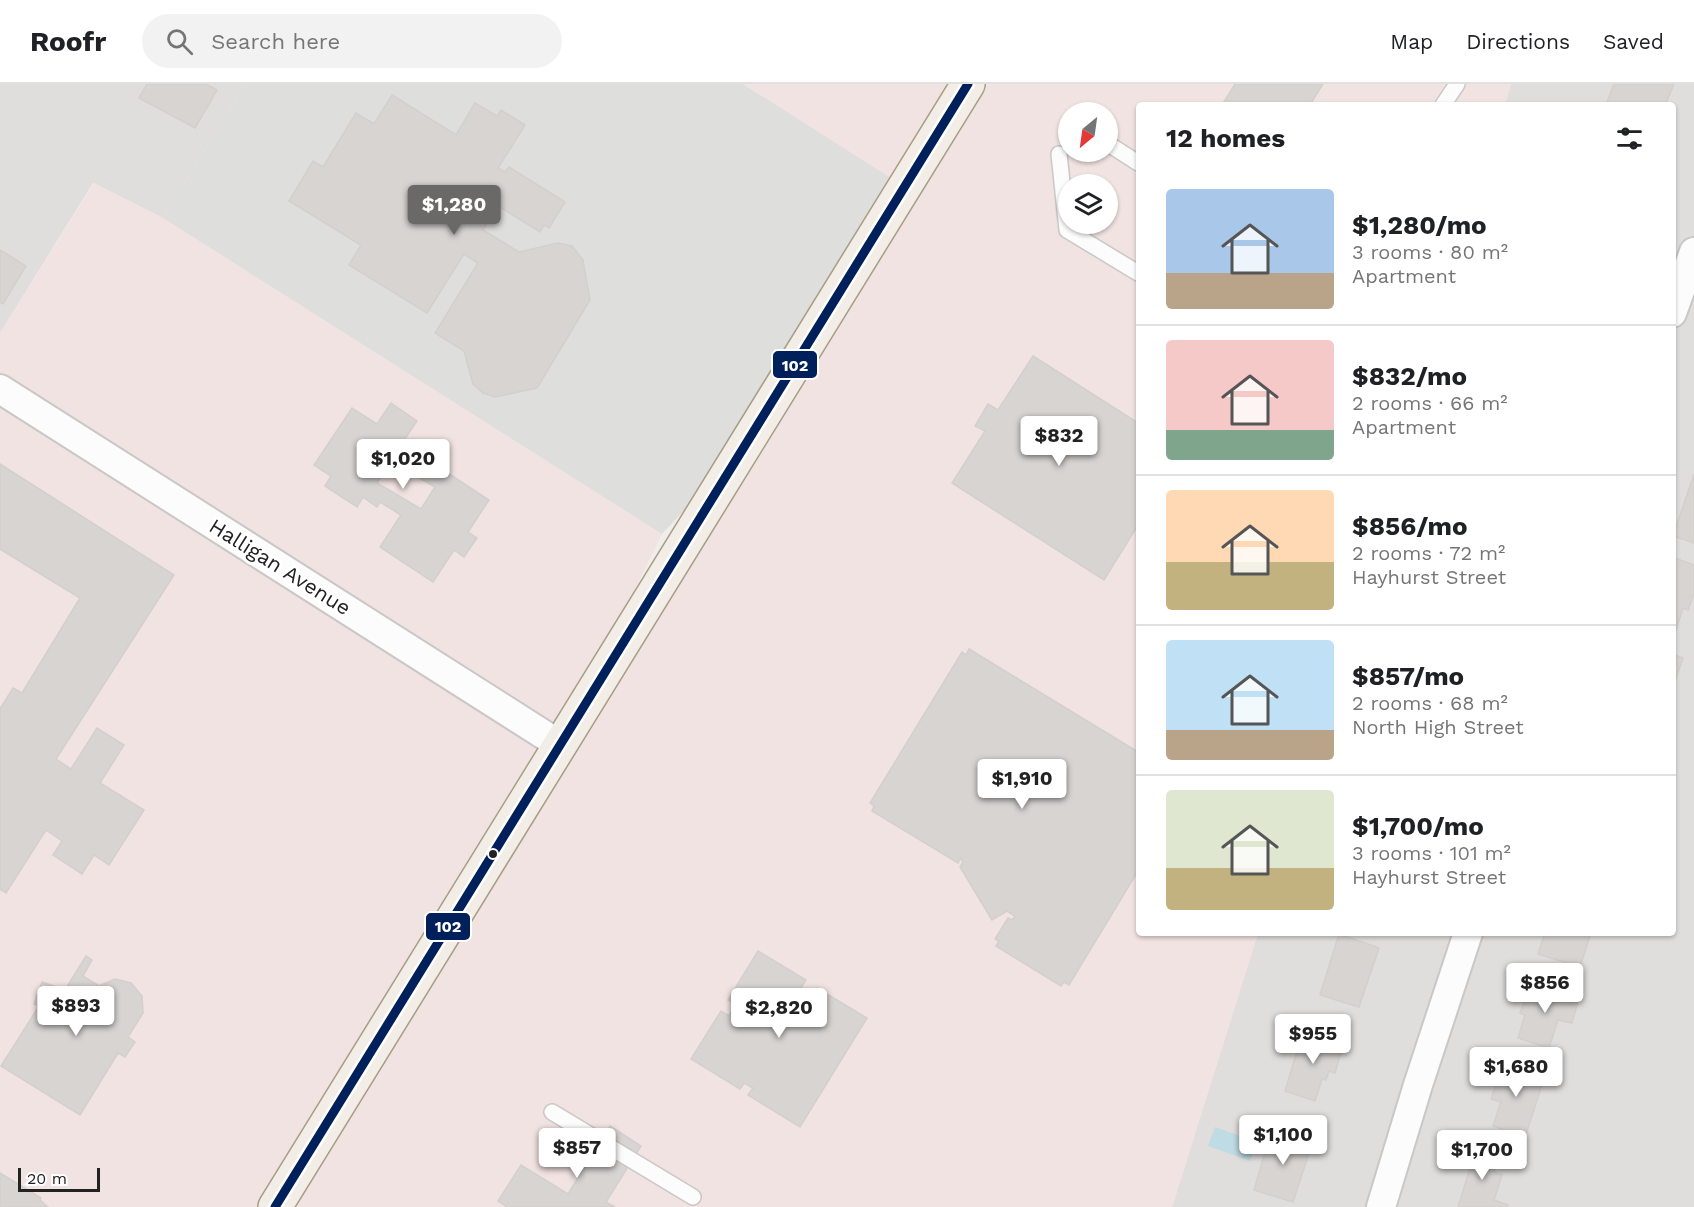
<!DOCTYPE html>
<html lang="en">
<head>
<meta charset="utf-8">
<style>
	:root { --surface:#fff; --page:#f2f2f2; --text:#202124; --muted:#757577; --line:#e0e0e0; --accent:#6a6968 }
	body { margin:0; font-family:"Work Sans",sans-serif; background:var(--page); color:var(--text); height:100vh; display:flex; flex-direction:column; font-size:22px; white-space:nowrap }
	* { box-sizing:border-box; margin:0 }
	p { font-size:20px; color:var(--muted) }
	.icon { flex:none; width:33px; height:33px; fill:none; stroke:currentColor; stroke-width:2; stroke-linecap:round; stroke-linejoin:round }
	.map { position:relative; flex:1; overflow:hidden }
	.panel { position:absolute; left:1136px; top:18px; width:540px; height:834px; display:flex; flex-direction:column; background:var(--surface); border-radius:6px; box-shadow:0 2px 4px #0004 }
	.panel>* { flex:none }
	.needle { width:39px; rotate:209deg }
	.fabs { position:absolute; left:1058px; top:18px; display:grid; gap:12px }
	.fabs a { display:grid; place-items:center; width:60px; height:60px; border-radius:50%; background:var(--surface); box-shadow:0 2px 4px #0004; font-size:30px }
	.scale { position:absolute; left:18px; bottom:15px; width:82px; box-sizing:border-box; padding-left:6px; border:3px solid #222; border-top:0; font-size:16px; line-height:21px; white-space:nowrap; color:#222; -webkit-text-stroke:4px #fff; paint-order:stroke }
	.price { position:absolute; translate:-50% -51px; padding:0 14px; border-radius:6px; background:#fff; color:#222; font-size:20px; line-height:39px; filter:drop-shadow(0 2px 3px #0008) }
	.price::after { content:''; position:absolute; left:50%; top:36px; width:18px; height:14px; margin-left:-9px; background:inherit; clip-path:polygon(0 0,100% 0,50% 100%) }
	.price.selected { background:var(--accent); color:#fff }
	ul { padding:0; list-style:none }
	li { display:flex; align-items:center; gap:18px; height:150px; padding:0 30px }
	li+li { border-top:2px solid var(--line) }
	li span { display:grid; place-items:center; flex:none; width:168px; height:120px; border-radius:6px; color:#555 }
	li>.icon { margin-inline-start:auto }
	span .icon { width:72px; height:72px; fill:#fffc; stroke-width:1 }
	li b { font-size:26px }
	h2 { display:flex; justify-content:space-between; align-items:center; height:72px; padding:0 30px; font-size:26px }
	header { display:flex; align-items:center; gap:36px; box-sizing:border-box; height:84px; padding:0 30px; background:var(--surface); border-bottom:2px solid var(--line) }
	header strong { font-size:28px }
	nav { display:flex; gap:33px; margin-inline-start:auto; font-size:21px }
	.search { width:420px; height:54px; background:var(--page); display:flex; align-items:center; gap:15px; box-sizing:border-box; padding:0 21px; border-radius:33px; color:var(--muted); font-size:22px }
	.map>svg:first-child { display:block }
</style>
</head>
<body>
<header>
<strong>Roofr</strong>
<div class="search"><svg class="icon" aria-label="search" viewBox="0 0 24 24"><circle cx="10" cy="10" r="6"/><path d="M15 15l6 6"/></svg>Search here</div>
<nav><a>Map</a><a>Directions</a><a>Saved</a></nav>
</header>
<div class="map">
<svg width="1694" height="1123" viewBox="0 0 1694 1123">
	<rect width="100%" height="100%" fill="#f0eeeb"/>
	<g fill="#dfdedc">
		<polygon points="0,0 245,0 163,134 93,99 0,249"/>
		<polygon points="1511,0 1694,0 1694,1123 1172,1123 1258,849 1672,849 1672,21 1505,21"/>
	</g>
	<path fill="#f1e3e1" fill-rule="evenodd" d="M743,0h768l-6,21h-367v828h120l-86,274h-1172v-874l94,-150 69,35 499,316 -108,220 356,-563zM1068,28h39v40h-39zM1068,100h39v40h-39z"/>
	<polygon fill="#dededc" points="245,0 743,0 911,107 745,362 662,450 163,134"/>
	<polygon fill="#bfdbe3" points="1215,1043 1257,1058 1250,1077 1208,1062"/>
	<g fill="#d7d4d2" stroke="#d3d0cc" stroke-width="1.5" fill-rule="evenodd">
		<polygon points="147,0 206,0 217,6 195,44 139,14"/>
		<polygon points="1235,0 1323,0 1310,21 1222,21"/>
		<polygon points="1614,0 1674,0 1665,21 1606,21"/>
		<polygon points="392,11 456,51 475,19 497,32 501,26 525,41 498,84 505,88 509,83 565,118 549,144 544,141 540,148 498,122 483,146 519,168 558,159 572,162 583,176 590,216 537,304 495,313 483,309 473,300 464,267 435,249 478,179 464,170 427,229 349,181 361,161 289,117 313,77 323,83 356,29 374,40"/>
		<polygon points="0,166 26,182 3,220 0,218"/>
		<polygon points="1033,272 1138,339 1138,441 1104,496 952,399 985,347 975,342 988,320 998,326"/>
		<path d="M391,319l26,18 -15,22 87,57 -21,32 9,6 -13,19 -10,-7 -21,32 -53,-35 21,-32 -21,-13 -3,5 -14,-10 -6,10 -32,-21 6,-10 -17,-11 38,-57 25,16zM391,377l44,26 -14,22 -44,-26z"/>
		<polygon points="0,380 174,491 56,675 71,685 97,644 124,661 100,699 144,726 109,781 94,771 82,790 53,771 62,757 46,746 6,809 0,805 0,625 13,604 22,609 80,514 0,465"/>
		<polygon points="1694,390 1694,459 1673,452"/>
		<polygon points="1672,473 1694,481 1694,510 1688,526 1683,524 1676,546 1672,545"/>
		<polygon points="969,565 1138,668 1138,787 1069,901 1064,898 1061,902 996,862 999,857 995,855 1008,834 1012,836 1015,832 1007,827 992,836 960,783 963,778 961,774 958,779 872,727 874,722 870,719 962,568 966,571"/>
		<polygon points="1672,570 1683,574 1672,606"/>
		<polygon points="1545,849 1591,849 1580,883 1538,870"/>
		<polygon points="1339,850 1379,864 1359,923 1320,911"/>
		<polygon points="758,867 806,896 801,904 812,911 817,904 867,934 800,1043 748,1011 753,1004 744,999 740,1005 691,975 721,927 729,932 736,920 728,916"/>
		<polygon points="86,872 92,876 83,892 99,902 115,895 131,899 142,912 143,929 128,953 135,958 125,973 118,969 80,1031 1,982 39,922 34,920 42,898 65,906"/>
		<polygon points="1531,898 1579,914 1572,939 1558,936 1549,964 1518,954 1525,931 1520,929"/>
		<polygon points="1303,947 1343,961 1335,989 1329,987 1326,996 1322,995 1315,1017 1285,1007"/>
		<polygon points="1504,978 1545,992 1525,1053 1493,1042 1501,1018 1491,1015"/>
		<polygon points="610,1042 641,1062 606,1118 615,1123 507,1123 498,1117 521,1081 568,1110"/>
		<polygon points="1271,1047 1312,1060 1293,1118 1254,1106"/>
		<polygon points="1477,1061 1500,1069 1494,1088 1502,1091 1494,1116 1508,1121 1507,1123 1458,1123"/>
		<polygon points="0,1089 41,1114 40,1116 48,1123 0,1123"/>
	</g>
	<g fill="none" stroke-linecap="round" stroke-linejoin="round">
		<g stroke="#c9c8c7" stroke-width="18">
			<g id="lane">
				<polyline points="1443,21 1457,0"/>
				<polyline points="1107,59 1138,79"/>
				<polyline points="1059,70 1067,146 1138,189"/>
				<polyline points="552,1028 693,1113"/>
			</g>
		</g>
		<g stroke="#c9c8c7" stroke-width="32">
			<g id="street">
				<polyline points="1672,229 1694,168"/>
				<polyline points="0,305 560,661"/>
				<polyline points="1381,1123 1418,1001 1468,849"/>
			</g>
		</g>
		<g stroke="#a79c86" stroke-width="36">
			<polyline id="primary" points="275,1123 968,0"/>
		</g>
		<use href="#lane" stroke="#fdfcfc" stroke-width="15"/>
		<use href="#street" stroke="#fdfcfc" stroke-width="28"/>
		<use href="#primary" stroke="#f3ede7" stroke-width="33"/>
		<g stroke="#fff" stroke-width="14">
			<polyline id="bus-1" points="275,1123 968,0"/>
		</g>
		<use href="#bus-1" stroke="#00205b" stroke-width="9"/>
	</g>
	<circle fill="#222" stroke="#fff" stroke-width="2" cx="493" cy="770" r="5"/>
	<g text-anchor="middle" stroke-width="6" stroke-linejoin="round" paint-order="stroke">
		<g font-size="21" fill="#222" stroke="#fff">
			<text transform="translate(280 483) rotate(32)" y="7">Halligan Avenue</text>
		</g>
	</g>
	<g stroke="#fff" stroke-width="2">
		<rect x="772" y="266" width="46" height="29" rx="6" fill="#00205b"/>
		<rect x="425" y="828" width="46" height="29" rx="6" fill="#00205b"/>
	</g>
	<g font-size="16" text-anchor="middle" font-weight="bold" fill="#fff">
		<text x="795" y="287">102</text>
		<text x="448" y="848">102</text>
	</g>
</svg>
<div class="fabs">
<a><svg class="needle" viewBox="-14 -14 28 28"><path d="M0-13l5 13h-10z" fill="#e53935"/><path d="M0 13l5-13h-10z" fill="#757577"/></svg></a>
<a><svg class="icon" aria-label="layers" viewBox="0 0 24 24"><path d="M12 4l9 5-9 5-9-5zM3 14l9 5 9-5"/></svg></a>
</div>
<div class="scale">20 m</div>
<b class="price selected" style="left:454px;top:152px">$1,280</b>
<b class="price" style="left:1059px;top:383px">$832</b>
<b class="price" style="left:403px;top:406px">$1,020</b>
<b class="price" style="left:1022px;top:726px">$1,910</b>
<b class="price" style="left:1545px;top:930px">$856</b>
<b class="price" style="left:76px;top:953px">$893</b>
<b class="price" style="left:779px;top:955px">$2,820</b>
<b class="price" style="left:1313px;top:981px">$955</b>
<b class="price" style="left:1516px;top:1014px">$1,680</b>
<b class="price" style="left:1283px;top:1082px">$1,100</b>
<b class="price" style="left:577px;top:1095px">$857</b>
<b class="price" style="left:1482px;top:1097px">$1,700</b>
<section class="panel">
<h2>12 homes<svg class="icon" aria-label="filters" viewBox="0 0 24 24"><path d="M4 7h16M4 17h16"/><circle cx="9" cy="7" r="2"/><circle cx="15" cy="17" r="2"/></svg></h2>
<ul>
<li><span style="background:linear-gradient(#a9c7e8 70%,#b9a48a 0)"><svg class="icon" aria-label="home" viewBox="0 0 24 24"><path d="M3 11l9-7 9 7M6 9v11h12V9"/></svg></span><div><b>$1,280/mo</b><p>3 rooms · 80 m²</p><p>Apartment</p></div></li>
<li><span style="background:linear-gradient(#f6c9c9 75%,#7fa58c 0)"><svg class="icon" aria-label="home" viewBox="0 0 24 24"><path d="M3 11l9-7 9 7M6 9v11h12V9"/></svg></span><div><b>$832/mo</b><p>2 rooms · 66 m²</p><p>Apartment</p></div></li>
<li><span style="background:linear-gradient(#ffd9b3 60%,#c2b280 0)"><svg class="icon" aria-label="home" viewBox="0 0 24 24"><path d="M3 11l9-7 9 7M6 9v11h12V9"/></svg></span><div><b>$856/mo</b><p>2 rooms · 72 m²</p><p>Hayhurst Street</p></div></li>
<li><span style="background:linear-gradient(#bfe0f5 75%,#b9a48a 0)"><svg class="icon" aria-label="home" viewBox="0 0 24 24"><path d="M3 11l9-7 9 7M6 9v11h12V9"/></svg></span><div><b>$857/mo</b><p>2 rooms · 68 m²</p><p>North High Street</p></div></li>
<li><span style="background:linear-gradient(#dfe7d0 65%,#c2b280 0)"><svg class="icon" aria-label="home" viewBox="0 0 24 24"><path d="M3 11l9-7 9 7M6 9v11h12V9"/></svg></span><div><b>$1,700/mo</b><p>3 rooms · 101 m²</p><p>Hayhurst Street</p></div></li>
</ul>
</section>
</div>
</body>
</html>
